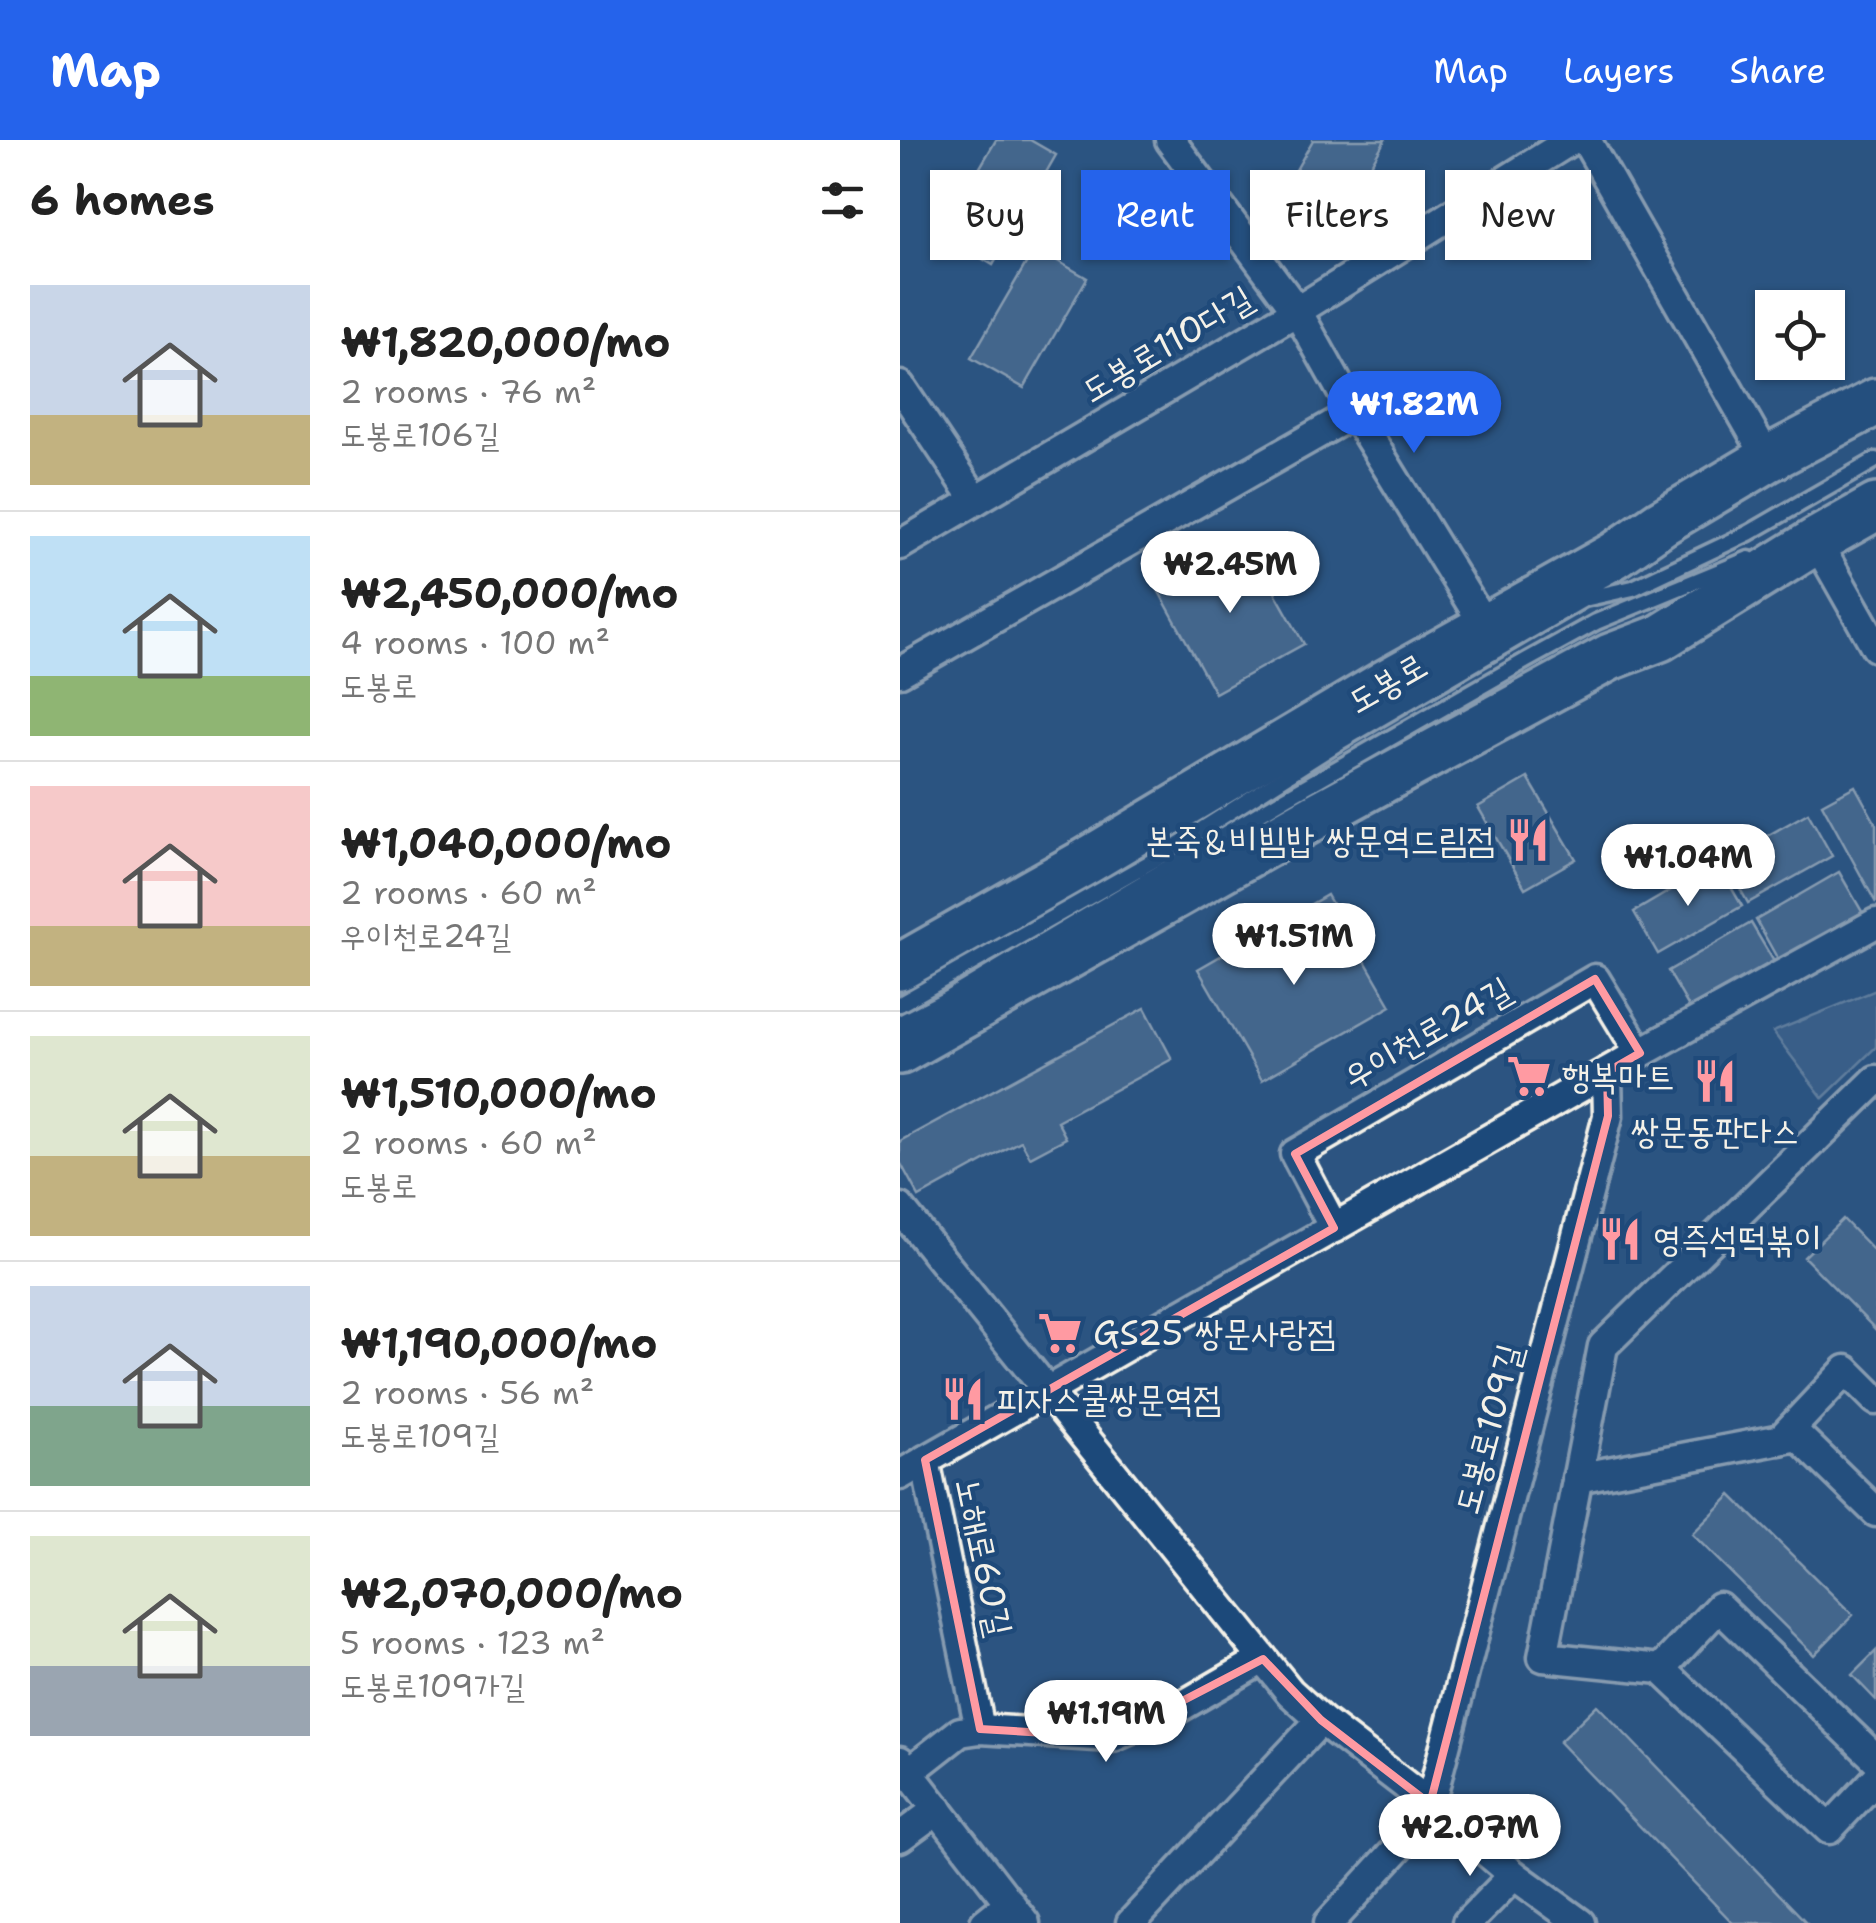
<!DOCTYPE html>
<html lang="en">
<head>
<meta charset="utf-8">
<style>
	:root { --surface:#fff; --page:#f6f6f6; --text:#222; --muted:#767676; --line:#e0e0e0; --accent:#2563eb }
	body { margin:0; font-family:"Shantell Sans","Poor Story",sans-serif; background:var(--page); color:var(--text); height:100vh; display:flex; flex-direction:column; font-size:38px; white-space:nowrap }
	* { box-sizing:border-box; margin:0 }
	p { font-size:32px; color:var(--muted) }
	.icon { flex:none; width:55px; height:55px; fill:none; stroke:currentColor; stroke-width:2; stroke-linecap:round; stroke-linejoin:round }
	.map { position:relative; flex:1; overflow:hidden }
	.details { display:flex; flex-direction:column; background:var(--surface); width:900px }
	.details>* { flex:none }
	.top-card { position:absolute; left:30px; top:30px; width:795px; height:90px; display:flex; gap:20px }
	.fabs { position:absolute; left:855px; top:150px; display:grid; gap:20px }
	.fabs a { display:grid; place-items:center; width:90px; height:90px; border-radius:0px; background:var(--surface); box-shadow:0 2px 8px #0004; font-size:50px }
	.price { position:absolute; translate:-50% -85px; padding:0 22px; border-radius:35px; background:#fff; color:#222; font-size:32px; line-height:65px; filter:drop-shadow(0 2px 5px #0008) }
	.price::after { content:''; position:absolute; left:50%; top:60px; width:30px; height:22px; margin-left:-15px; background:inherit; clip-path:polygon(0 0,100% 0,50% 100%) }
	.price.on { background:var(--accent); color:#fff }
	ul { padding:0; list-style:none }
	li { display:flex; align-items:center; gap:30px; height:250px; padding:0 30px }
	li+li { border-top:2px solid var(--line) }
	li span { display:grid; place-items:center; flex:none; width:280px; height:200px; border-radius:0px; color:#555 }
	li>.icon { margin-inline-start:auto }
	span .icon { width:120px; height:120px; fill:#fffc; stroke-width:1 }
	li b { font-size:42px }
	h2 { display:flex; justify-content:space-between; align-items:center; height:120px; padding:0 30px; font-size:42px }
	.pill { padding:0 35px; border-radius:0px; background:var(--surface); box-shadow:0 2px 8px #0004; font-size:35px; line-height:90px }
	.pill.on { background:var(--accent); color:#fff }
	header { display:flex; align-items:center; gap:60px; box-sizing:border-box; height:140px; padding:0 50px; background:var(--accent); color:#fff }
	header strong { font-size:48px }
	nav { display:flex; gap:55px; margin-inline-start:auto; font-size:35px }
	main { display:flex; flex:1; min-height:0 }
	.map>svg:first-child { display:block }
</style>
</head>
<body>
<header>
<strong>Map</strong>
<nav><a>Map</a><a>Layers</a><a>Share</a></nav>
</header>
<main>
<section class="details">
<h2>6 homes<svg class="icon" aria-label="filters" viewBox="0 0 24 24"><path d="M4 7h16M4 17h16"/><circle cx="9" cy="7" r="2"/><circle cx="15" cy="17" r="2"/></svg></h2>
<ul>
<li><span style="background:linear-gradient(#c9d6e8 65%,#c2b280 0)"><svg class="icon" aria-label="home" viewBox="0 0 24 24"><path d="M3 11l9-7 9 7M6 9v11h12V9"/></svg></span><div><b>₩1,820,000/mo</b><p>2 rooms · 76 m²</p><p>도봉로106길</p></div></li>
<li><span style="background:linear-gradient(#bfe0f5 70%,#8fb573 0)"><svg class="icon" aria-label="home" viewBox="0 0 24 24"><path d="M3 11l9-7 9 7M6 9v11h12V9"/></svg></span><div><b>₩2,450,000/mo</b><p>4 rooms · 100 m²</p><p>도봉로</p></div></li>
<li><span style="background:linear-gradient(#f6c9c9 70%,#c2b280 0)"><svg class="icon" aria-label="home" viewBox="0 0 24 24"><path d="M3 11l9-7 9 7M6 9v11h12V9"/></svg></span><div><b>₩1,040,000/mo</b><p>2 rooms · 60 m²</p><p>우이천로24길</p></div></li>
<li><span style="background:linear-gradient(#dfe7d0 60%,#c2b280 0)"><svg class="icon" aria-label="home" viewBox="0 0 24 24"><path d="M3 11l9-7 9 7M6 9v11h12V9"/></svg></span><div><b>₩1,510,000/mo</b><p>2 rooms · 60 m²</p><p>도봉로</p></div></li>
<li><span style="background:linear-gradient(#c9d6e8 60%,#7fa58c 0)"><svg class="icon" aria-label="home" viewBox="0 0 24 24"><path d="M3 11l9-7 9 7M6 9v11h12V9"/></svg></span><div><b>₩1,190,000/mo</b><p>2 rooms · 56 m²</p><p>도봉로109길</p></div></li>
<li><span style="background:linear-gradient(#dfe7d0 65%,#9aa5b1 0)"><svg class="icon" aria-label="home" viewBox="0 0 24 24"><path d="M3 11l9-7 9 7M6 9v11h12V9"/></svg></span><div><b>₩2,070,000/mo</b><p>5 rooms · 123 m²</p><p>도봉로109가길</p></div></li>
</ul>
</section>
<div class="map">
<svg width="976" height="1783" viewBox="0 0 976 1783">
	<rect width="100%" height="100%" fill="#2c5481"/>
	<filter id="ink" filterUnits="userSpaceOnUse"><feTurbulence type="fractalNoise" baseFrequency=".01" numOctaves="2"/><feDisplacementMap in="SourceGraphic" scale="20" xChannelSelector="R" yChannelSelector="G"/><feConvolveMatrix kernelMatrix="1 2 1 2 8 2 1 2 1" color-interpolation-filters="sRGB"/></filter>
	<g filter="url(#ink)">
		<polygon fill="#496b90" stroke="#9eaebc" stroke-width="2.5" points="976,850 976,907 923,958 873,892"/>
		<g fill="#5e7b9a" stroke="#f4f1e8" stroke-width="2.5">
			<polygon points="96,0 130,0 156,15 93,125 41,94"/>
			<polygon points="413,0 485,0 442,75 388,44"/>
			<polygon points="135,108 187,138 124,248 71,218"/>
			<polygon points="345,399 404,504 315,553 257,448"/>
			<polygon points="628,638 676,719 625,748 578,667"/>
			<polygon points="955,646 976,684 976,763 922,664"/>
			<polygon points="908,673 932,716 848,763 824,720"/>
			<polygon points="817,723 842,766 758,814 734,772"/>
			<polygon points="939,732 964,775 880,823 856,780"/>
			<polygon points="427,755 491,866 362,940 298,829"/>
			<polygon points="851,783 876,825 793,874 768,831"/>
			<polygon points="245,868 272,919 157,981 166,998 130,1017 121,1001 19,1057 0,1022 0,1001"/>
			<polygon points="943,1079 976,1113 976,1190 904,1117"/>
			<polygon points="831,1355 953,1475 914,1515 792,1394"/>
			<polygon points="976,1511 976,1560 952,1535"/>
			<polygon points="697,1565 907,1783 833,1783 659,1602"/>
		</g>
		<g fill="none" stroke-linecap="round" stroke-linejoin="round">
			<g stroke="#f4f1e8" stroke-width="21">
				<g id="lane">
					<polyline points="0,864 254,720 436,604 684,459 733,448 849,393 976,320"/>
					<polyline points="0,883 45,860 387,657 627,520 696,482 849,419"/>
				</g>
			</g>
			<g stroke="#f4f1e8" stroke-width="35">
				<g id="street">
					<polyline points="270,0 397,171 454,273 585,486"/>
					<polyline points="686,0 868,319"/>
					<polyline points="0,246 76,360"/>
					<polyline points="916,401 976,507"/>
					<polyline points="0,405 397,171 671,0"/>
					<polyline points="0,532 454,273"/>
					<polyline points="976,940 703,1206 643,1517 761,1529 929,1689 976,1639"/>
					<polyline points="0,1068 390,1552 421,1580 530,1664 614,1735 680,1783"/>
					<polyline points="434,1088 395,1014 695,839 740,913"/>
					<polyline points="880,1300 946,1230 976,1260"/>
					<polyline points="25,1320 80,1589"/>
					<polyline points="0,1335 740,913 976,783"/>
					<polyline points="677,1338 898,1296 976,1372"/>
					<polyline points="761,1529 819,1467 976,1619"/>
					<polyline points="0,1621 125,1783"/>
					<polyline points="9,1632 60,1592 80,1589 213,1597 275,1570 363,1519"/>
					<polyline points="0,1697 38,1669"/>
					<polyline points="85,1783 110,1763"/>
					<polyline points="231,1783 421,1580"/>
					<polyline points="429,1783 521,1683 530,1664 708,976 707,932"/>
					<polyline points="567,1783 614,1735"/>
				</g>
			</g>
			<g stroke="#f4f1e8" stroke-width="52">
				<g id="primary">
					<polyline points="0,827 187,721 484,544 715,415 761,383 868,319 976,262"/>
					<polyline points="0,911 418,675 710,517 760,498 916,401 976,367"/>
				</g>
			</g>
			<use href="#lane" stroke="#1f4a7a" stroke-width="14"/>
			<use href="#street" stroke="#1f4a7a" stroke-width="28"/>
			<use href="#primary" stroke="#1f4a7a" stroke-width="45"/>
		</g>
	</g>
	<path d="M0 0H976V1783H0ZM695,839l45,74 -33,19 1,44 -178,688 -109,-84 -58,-61 -150,78 -133,-8 -55,-269 409,-232 -39,-74z" fill="#2c5481" fill-opacity=".55" fill-rule="evenodd"/>
	<path fill="none" stroke="#ff9aa2" stroke-width="8" stroke-linejoin="round" d="M695,839l45,74 -33,19 1,44 -178,688 -109,-84 -58,-61 -150,78 -133,-8 -55,-269 409,-232 -39,-74z"/>
	<defs>
		<g id="restaurant-bare" transform="scale(3.45)"><path d="M-5-6h1v4h1v-4h1v4h1v-4h1v5L-1.5 .5V6h-2V.5L-5-1ZM5-6V6H3V1.5H1.5Q1.5-4 5-6Z" fill="#ff9aa2" stroke="#1f4a7a" stroke-width="2.5" paint-order="stroke"/></g>
		<g id="supermarket-bare" transform="scale(3.45)"><path d="M-6-5.5h2.5l.6 2H6L4.5 2H-2.5L-4.4-4H-6ZM-1.5 3.2a1.3 1.3 0 1 0 .1 0ZM3 3.2a1.3 1.3 0 1 0 .1 0Z" fill="#ff9aa2" stroke="#1f4a7a" stroke-width="2.5" paint-order="stroke"/></g>
	</defs>
	<g fill-rule="evenodd">
		<use href="#restaurant-bare" x="628" y="700"/>
		<use href="#supermarket-bare" x="629" y="936"/>
		<use href="#restaurant-bare" x="815" y="941"/>
		<use href="#restaurant-bare" x="720" y="1099"/>
		<use href="#supermarket-bare" x="160" y="1193"/>
		<use href="#restaurant-bare" x="63" y="1259"/>
	</g>
	<g text-anchor="middle" stroke-width="9" stroke-linejoin="round" paint-order="stroke">
		<g font-size="35" fill="#f4f1e8" stroke="#1f4a7a">
			<text transform="translate(267 204) rotate(-31)" y="12">도봉로110다길</text>
			<text transform="translate(487 543) rotate(-30)" y="12">도봉로</text>
			<text transform="translate(527 893) rotate(-30)" y="12">우이천로24길</text>
			<text transform="translate(588 1289) rotate(-75)" y="12">도봉로109길</text>
			<text transform="translate(84 1417) rotate(78)" y="12">노해로60길</text>
		</g>
		<g font-size="35" fill="#f4f1e8" stroke="#1f4a7a" text-anchor="start">
			<text x="595" y="712" text-anchor="end">본죽＆비빔밥 쌍문역드림점</text>
			<text x="662" y="948">행복마트</text>
			<text x="815" y="1003" text-anchor="middle">쌍문동판다스</text>
			<text x="753" y="1111">영즉석떡볶이</text>
			<text x="193" y="1205">GS25 쌍문사랑점</text>
			<text x="96" y="1271">피자스쿨쌍문역점</text>
		</g>
	</g>
</svg>
<div class="fabs">
<a><svg class="icon" aria-label="locate" viewBox="0 0 24 24"><circle cx="12" cy="12" r="6"/><path d="M12 2v4M12 18v4M2 12h4M18 12h4"/></svg></a>
</div>
<b class="price on" style="left:514px;top:316px">₩1.82M</b>
<b class="price" style="left:330px;top:476px">₩2.45M</b>
<b class="price" style="left:788px;top:769px">₩1.04M</b>
<b class="price" style="left:394px;top:848px">₩1.51M</b>
<b class="price" style="left:206px;top:1625px">₩1.19M</b>
<b class="price" style="left:570px;top:1739px">₩2.07M</b>
<div class="top-card">
<a class="pill">Buy</a>
<a class="pill on">Rent</a>
<a class="pill">Filters</a>
<a class="pill">New</a>
</div>
</div>
</main>
</body>
</html>
